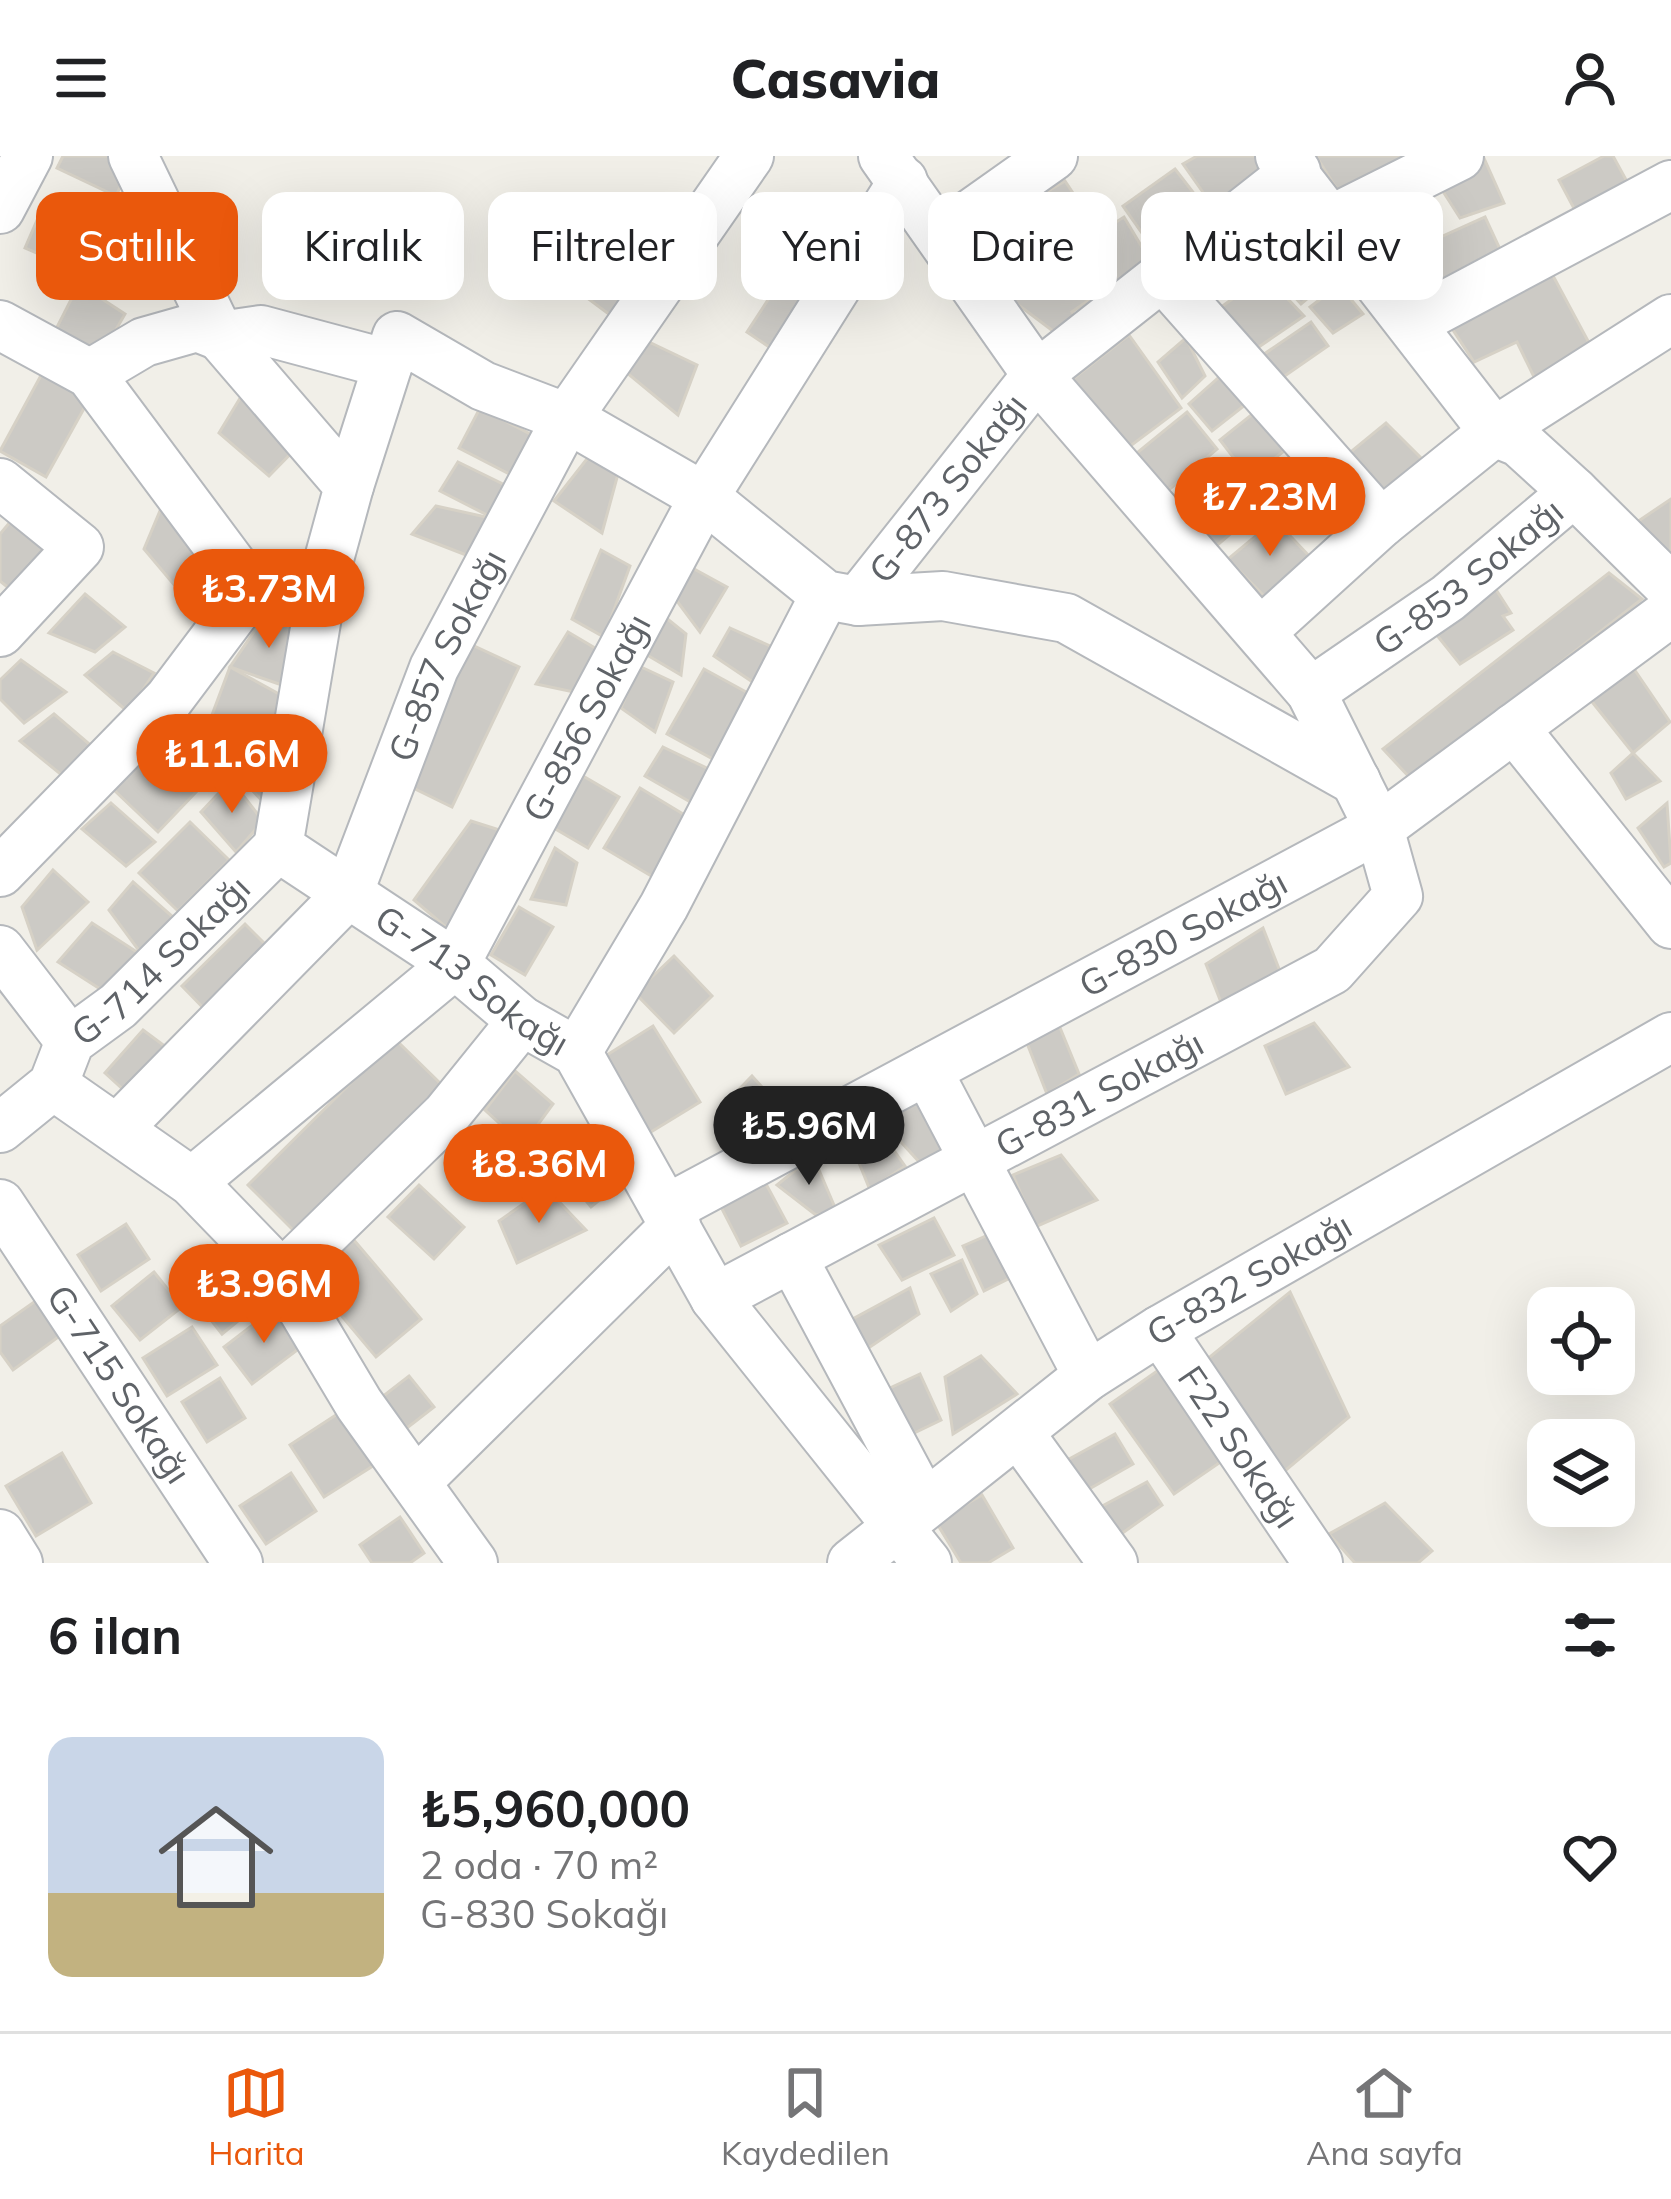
<!DOCTYPE html>
<html lang="tr">
<head>
<meta charset="utf-8">
<style>
	:root { --surface:#fff; --page:#f2f2f2; --text:#202124; --muted:#757577; --line:#e0e0e0; --accent:#ea580c }
	body { margin:0; font-family:Mulish,sans-serif; background:var(--page); color:var(--text); height:100vh; display:flex; flex-direction:column; font-size:45px; white-space:nowrap }
	* { box-sizing:border-box; margin:0 }
	p { font-size:39px; color:var(--muted) }
	.icon { flex:none; width:66px; height:66px; fill:none; stroke:currentColor; stroke-width:2; stroke-linecap:round; stroke-linejoin:round }
	.map { position:relative; height:1407px; overflow:hidden }
	.drawer { display:flex; flex-direction:column; background:var(--surface); flex:1 }
	.drawer>* { flex:none }
	.banner { position:absolute; left:36px; top:36px; width:1599px; height:108px; display:flex; gap:24px }
	.fabs { position:absolute; left:1527px; top:1131px; display:grid; gap:24px }
	.fabs a { display:grid; place-items:center; width:108px; height:108px; border-radius:24px; background:var(--surface); box-shadow:0 12px 48px #0002; font-size:60px }
	.price { position:absolute; translate:-50% -102px; padding:0 27px; border-radius:42px; background:var(--accent); color:#fff; font-size:39px; line-height:78px; filter:drop-shadow(0 3px 6px #0008) }
	.price::after { content:''; position:absolute; left:50%; top:72px; width:36px; height:27px; margin-left:-18px; background:inherit; clip-path:polygon(0 0,100% 0,50% 100%) }
	.price.selected { background:#222; color:#fff }
	ul { padding:0; list-style:none }
	li { display:flex; align-items:center; gap:36px; height:300px; padding:0 48px }
	li+li { border-top:3px solid var(--line) }
	li span { display:grid; place-items:center; flex:none; width:336px; height:240px; border-radius:24px; color:#555 }
	li>.icon { margin-inline-start:auto }
	span .icon { width:144px; height:144px; fill:#fffc; stroke-width:1 }
	li b { font-size:51px }
	h2 { display:flex; justify-content:space-between; align-items:center; height:144px; padding:0 48px; font-size:51px }
	.pill { padding:0 42px; border-radius:24px; background:var(--surface); box-shadow:0 12px 48px #0002; font-size:42px; line-height:108px }
	.pill.selected { background:var(--accent); color:#fff }
	header { display:flex; justify-content:space-between; align-items:center; height:156px; padding:0 48px; background:var(--surface); font-size:54px; font-weight:800 }
	.tabs { display:flex; justify-content:space-around; align-items:center; height:168px; border-top:3px solid var(--line); background:var(--surface); font-size:33px; color:var(--muted) }
	.tabs a { display:grid; justify-items:center; gap:6px }
	.tabs .selected { color:var(--accent) }
	.map>svg:first-child { display:block }
</style>
</head>
<body>
<header><svg class="icon" aria-label="menu" viewBox="0 0 24 24"><path d="M4 6h16M4 12h16M4 18h16"/></svg>Casavia<svg class="icon" aria-label="person" viewBox="0 0 24 24"><circle cx="12" cy="8" r="4"/><path d="M4 21q1-7 8-7t8 7"/></svg></header>
<div class="map">
<svg width="1671" height="1407" viewBox="0 0 1671 1407">
	<rect width="100%" height="100%" fill="#f1efe8"/>
	<g fill="#cccac5" stroke="#d6d1c6" stroke-width="3">
		<polygon points="63,0 121,0 128,14 116,40 57,12"/>
		<polygon points="1197,0 1259,0 1268,13 1212,49 1183,8"/>
		<polygon points="1316,0 1421,0 1340,38"/>
		<polygon points="1474,0 1483,0 1504,47 1460,62 1437,26"/>
		<polygon points="1604,0 1613,0 1636,42 1578,60 1559,24"/>
		<polygon points="1175,13 1206,53 1154,94 1123,50"/>
		<polygon points="1065,25 1089,61 1045,88 1018,53"/>
		<polygon points="617,41 670,80 640,119 589,81"/>
		<polygon points="1289,44 1338,117 1301,148 1263,106 1250,109 1232,83"/>
		<polygon points="1124,61 1152,108 1109,134 1067,97"/>
		<polygon points="1485,61 1505,104 1432,146 1392,103"/>
		<polygon points="38,62 80,80 67,110 25,92"/>
		<polygon points="587,81 640,120 610,159 559,121"/>
		<polygon points="1059,103 1089,144 1072,156 1082,171 1065,184 1012,144"/>
		<polygon points="1551,116 1595,198 1536,225 1517,186 1474,206 1451,171"/>
		<polygon points="1265,119 1304,160 1250,197 1213,157"/>
		<polygon points="781,124 813,145 778,197 747,176"/>
		<polygon points="79,128 125,158 100,201 54,177"/>
		<polygon points="1339,129 1363,158 1333,177 1310,151"/>
		<polygon points="1311,166 1328,190 1273,228 1251,207"/>
		<polygon points="1129,179 1181,252 1125,294 1069,226"/>
		<polygon points="1186,182 1205,220 1182,242 1158,206"/>
		<polygon points="649,186 697,209 678,259 621,212"/>
		<polygon points="45,212 92,238 46,321 0,295"/>
		<polygon points="1225,216 1250,245 1212,275 1189,248"/>
		<polygon points="248,229 306,282 269,320 219,277"/>
		<polygon points="480,252 532,279 519,323 459,292"/>
		<polygon points="1260,252 1292,289 1249,322 1220,284"/>
		<polygon points="1187,256 1217,293 1164,338 1132,301"/>
		<polygon points="1386,267 1427,308 1383,344 1342,303"/>
		<polygon points="590,299 618,318 602,377 554,345"/>
		<polygon points="1217,305 1256,356 1214,392 1170,344"/>
		<polygon points="458,306 507,330 495,363 440,335"/>
		<polygon points="1671,343 1671,408 1634,368"/>
		<polygon points="162,350 231,435 208,469 144,393"/>
		<polygon points="436,350 495,363 474,402 412,378"/>
		<polygon points="15,360 54,392 16,438 0,425 0,378"/>
		<polygon points="1275,364 1313,404 1265,441 1228,403"/>
		<polygon points="601,394 630,410 604,481 572,463"/>
		<polygon points="685,408 727,431 700,476 671,437"/>
		<polygon points="1609,417 1642,443 1411,623 1383,593"/>
		<polygon points="1495,432 1511,457 1503,460 1513,474 1460,508 1432,473"/>
		<polygon points="85,438 125,471 95,496 49,477"/>
		<polygon points="266,458 301,477 282,529 230,511"/>
		<polygon points="665,461 686,478 681,519 647,499"/>
		<polygon points="730,472 788,498 769,537 714,500"/>
		<polygon points="568,476 600,495 588,539 536,528"/>
		<polygon points="470,488 519,511 452,651 403,627"/>
		<polygon points="113,496 154,517 128,556 85,519"/>
		<polygon points="21,504 66,536 24,567 0,543 0,524"/>
		<polygon points="639,510 673,526 655,576 621,552"/>
		<polygon points="230,511 290,544 270,653 203,583"/>
		<polygon points="704,513 759,543 722,608 667,578"/>
		<polygon points="1634,513 1670,566 1633,597 1589,542"/>
		<polygon points="54,558 95,593 69,625 20,585"/>
		<polygon points="172,573 216,615 158,676 114,634"/>
		<polygon points="663,591 717,617 699,651 645,620"/>
		<polygon points="1633,597 1660,625 1626,643 1611,617"/>
		<polygon points="583,620 619,641 588,692 552,671"/>
		<polygon points="231,624 263,665 236,696 201,656"/>
		<polygon points="640,632 693,664 658,724 604,692"/>
		<polygon points="111,647 155,686 126,710 82,673"/>
		<polygon points="1667,647 1671,707 1664,711 1638,672"/>
		<polygon points="471,665 509,677 461,784 414,744"/>
		<polygon points="190,666 229,704 178,755 139,717"/>
		<polygon points="555,692 577,707 566,749 531,743"/>
		<polygon points="53,714 88,746 37,794 22,751"/>
		<polygon points="133,726 174,762 143,800 109,754"/>
		<polygon points="519,751 553,771 525,819 491,799"/>
		<polygon points="92,767 143,800 105,836 58,806"/>
		<polygon points="245,768 269,792 216,865 182,830"/>
		<polygon points="1263,772 1283,823 1224,854 1206,808"/>
		<polygon points="674,800 712,840 674,877 635,837"/>
		<polygon points="1056,862 1079,918 1047,938 1025,882"/>
		<polygon points="1314,867 1349,911 1286,938 1265,890"/>
		<polygon points="653,870 700,946 646,979 599,904"/>
		<polygon points="143,874 178,900 138,947 105,917"/>
		<polygon points="395,883 445,932 298,1079 248,1029"/>
		<polygon points="515,915 553,948 523,989 485,954"/>
		<polygon points="752,920 798,971 767,997 720,953"/>
		<polygon points="927,942 956,996 922,1009 879,962"/>
		<polygon points="874,966 905,1010 870,1034 846,975"/>
		<polygon points="606,984 633,1017 591,1051 564,1018"/>
		<polygon points="1061,999 1097,1044 1035,1071 1013,1019"/>
		<polygon points="813,1000 836,1054 816,1059 777,1029"/>
		<polygon points="766,1028 787,1067 741,1090 721,1051"/>
		<polygon points="419,1029 464,1071 434,1103 388,1061"/>
		<polygon points="546,1032 586,1074 517,1107 499,1065"/>
		<polygon points="934,1062 954,1099 902,1124 879,1089"/>
		<polygon points="126,1068 149,1103 101,1135 78,1099"/>
		<polygon points="988,1079 1016,1119 984,1135 963,1090"/>
		<polygon points="353,1083 421,1163 376,1201 309,1121"/>
		<polygon points="962,1104 977,1138 951,1155 931,1118"/>
		<polygon points="233,1115 260,1147 222,1178 196,1145"/>
		<polygon points="154,1116 182,1151 140,1184 112,1150"/>
		<polygon points="910,1132 919,1158 861,1197 849,1165"/>
		<polygon points="1290,1136 1349,1261 1280,1319 1206,1204"/>
		<polygon points="44,1139 68,1174 13,1214 0,1196 0,1170"/>
		<polygon points="276,1151 304,1189 252,1228 224,1191"/>
		<polygon points="192,1171 217,1209 167,1240 143,1202"/>
		<polygon points="981,1200 1017,1238 953,1278 945,1221"/>
		<polygon points="1160,1213 1225,1303 1174,1338 1110,1248"/>
		<polygon points="920,1218 941,1264 910,1279 888,1233"/>
		<polygon points="409,1220 434,1251 407,1272 382,1241"/>
		<polygon points="220,1222 245,1262 207,1286 182,1246"/>
		<polygon points="342,1255 376,1308 324,1341 290,1289"/>
		<polygon points="1115,1278 1133,1308 1075,1341 1062,1307"/>
		<polygon points="62,1297 91,1347 36,1380 6,1330"/>
		<polygon points="291,1317 316,1355 266,1388 240,1350"/>
		<polygon points="1147,1326 1162,1349 1121,1378 1093,1355"/>
		<polygon points="982,1339 1013,1392 988,1407 961,1407 936,1366"/>
		<polygon points="1385,1347 1432,1395 1418,1407 1355,1407 1329,1378"/>
		<polygon points="400,1361 424,1397 410,1407 372,1407 360,1389"/>
	</g>
	<g fill="none" stroke-linecap="round" stroke-linejoin="round">
		<g stroke="#b5b8bc" stroke-width="52">
			<g id="minor">
				<path id="s1" d="M133,0l87,180 129,150 -26,95 -45,266 177,117 67,57 55,31 138,246 212,265"/>
				<polyline points="1280,0 1494,276 1519,286 1574,336"/>
				<polyline points="0,53 28,0"/>
				<polyline points="1333,63 1459,0"/>
				<polyline points="940,80 1053,0"/>
				<polyline points="1162,120 1381,367"/>
				<polyline points="1412,167 1671,29"/>
				<polyline points="0,169 90,218 251,434 169,543 0,716"/>
				<polyline points="90,218 144,186 197,171 220,180 261,174 388,208"/>
				<polyline points="0,327 79,391 0,476"/>
				<polyline points="349,330 397,180 483,230 567,262 704,341 825,439 858,445 943,440 1066,462 1356,625"/>
				<path id="s2" d="M858,445l179,-226 259,-204"/>
				<polyline points="1263,474 1381,367 1494,276 1671,163"/>
				<path id="s3" d="M1311,536l137,-94 126,-106 97,96"/>
				<polyline points="1514,572 1671,768"/>
				<polyline points="0,794 70,885"/>
				<polyline points="577,896 664,750 825,439"/>
				<polyline points="927,914 1088,1220"/>
				<polyline points="53,929 192,1026 282,1119 359,1248 473,1407"/>
				<path id="s4" d="M0,972l53,-43 17,-44 48,-35 160,-159"/>
				<path id="s5" d="M117,973l231,-235 86,-226 133,-250 182,-262"/>
				<path id="s6" d="M192,1026l263,-218 249,-467 199,-316"/>
				<path id="s7" d="M0,1048l238,359"/>
				<path id="s8" d="M667,1053l712,-381 292,-216"/>
				<polyline points="792,1101 923,1346"/>
				<polyline points="282,1119 446,959 522,865"/>
				<path id="s9" d="M715,1142l617,-328 66,-74 -19,-68 -68,-136 -274,-317 -154,-219"/>
				<path id="s10" d="M1160,1174l158,233"/>
				<polyline points="1019,1277 1113,1407"/>
				<polyline points="416,1326 676,1069"/>
				<polyline points="0,1378 18,1407"/>
				<path id="s11" d="M852,1407l236,-187 72,-46 511,-293"/>
			</g>
		</g>
		<use href="#minor" stroke="#fff" stroke-width="48"/>
	</g>
	<g text-anchor="middle" stroke-width="10" stroke-linejoin="round" paint-order="stroke">
		<g font-size="36" fill="#5f6368" stroke="#fff">
			<text dy="13" stroke="none"><textPath href="#s2" startOffset="144">G-873 Sokağı</textPath></text>
			<text dy="13" stroke="none"><textPath href="#s3" startOffset="195">G-853 Sokağı</textPath></text>
			<text dy="13" stroke="none"><textPath href="#s5" startOffset="588">G-857 Sokağı</textPath></text>
			<text dy="13" stroke="none"><textPath href="#s6" startOffset="621">G-856 Sokağı</textPath></text>
			<text dy="13" stroke="none"><textPath href="#s8" startOffset="585">G-830 Sokağı</textPath></text>
			<text dy="13" stroke="none"><textPath href="#s4" startOffset="237">G-714 Sokağı</textPath></text>
			<text dy="13" stroke="none"><textPath href="#s1" startOffset="1002">G-713 Sokağı</textPath></text>
			<text dy="13" stroke="none"><textPath href="#s9" startOffset="435">G-831 Sokağı</textPath></text>
			<text dy="13" stroke="none"><textPath href="#s11" startOffset="489">G-832 Sokağı</textPath></text>
			<text dy="13" stroke="none"><textPath href="#s7" startOffset="216">G-715 Sokağı</textPath></text>
			<text dy="13" stroke="none"><textPath href="#s10" startOffset="141">F22 Sokağı</textPath></text>
		</g>
	</g>
</svg>
<div class="fabs">
<a><svg class="icon" aria-label="locate" viewBox="0 0 24 24"><circle cx="12" cy="12" r="6"/><path d="M12 2v4M12 18v4M2 12h4M18 12h4"/></svg></a>
<a><svg class="icon" aria-label="layers" viewBox="0 0 24 24"><path d="M12 4l9 5-9 5-9-5zM3 14l9 5 9-5"/></svg></a>
</div>
<b class="price" style="left:1270px;top:403px">₺7.23M</b>
<b class="price" style="left:269px;top:495px">₺3.73M</b>
<b class="price" style="left:232px;top:660px">₺11.6M</b>
<b class="price selected" style="left:809px;top:1032px">₺5.96M</b>
<b class="price" style="left:539px;top:1070px">₺8.36M</b>
<b class="price" style="left:264px;top:1190px">₺3.96M</b>
<div class="banner">
<a class="pill selected">Satılık</a>
<a class="pill">Kiralık</a>
<a class="pill">Filtreler</a>
<a class="pill">Yeni</a>
<a class="pill">Daire</a>
<a class="pill">Müstakil ev</a>
</div>
</div>
<section class="drawer">
<h2>6 ilan<svg class="icon" aria-label="filters" viewBox="0 0 24 24"><path d="M4 7h16M4 17h16"/><circle cx="9" cy="7" r="2"/><circle cx="15" cy="17" r="2"/></svg></h2>
<ul>
<li><span style="background:linear-gradient(#c9d6e8 65%,#c2b280 0)"><svg class="icon" aria-label="home" viewBox="0 0 24 24"><path d="M3 11l9-7 9 7M6 9v11h12V9"/></svg></span><div><b>₺5,960,000</b><p>2 oda · 70 m²</p><p>G-830 Sokağı</p></div><svg class="icon" aria-label="heart" viewBox="0 0 24 24"><path d="M12 20l-8-8c-3-5 5-10 8-4 3-6 11-1 8 4z"/></svg></li>
</ul>
</section>
<nav class="tabs">
<a class="selected"><svg class="icon" aria-label="map" viewBox="0 0 24 24"><path d="M3 6l6-2 6 2 6-2v14l-6 2-6-2-6 2zM9 4v14M15 6v14"/></svg>Harita</a>
<a><svg class="icon" aria-label="saved" viewBox="0 0 24 24"><path d="M7 4h10v16l-5-4-5 4z"/></svg>Kaydedilen</a>
<a><svg class="icon" aria-label="home" viewBox="0 0 24 24"><path d="M3 11l9-7 9 7M6 9v11h12V9"/></svg>Ana sayfa</a>
</nav>
</body>
</html>
